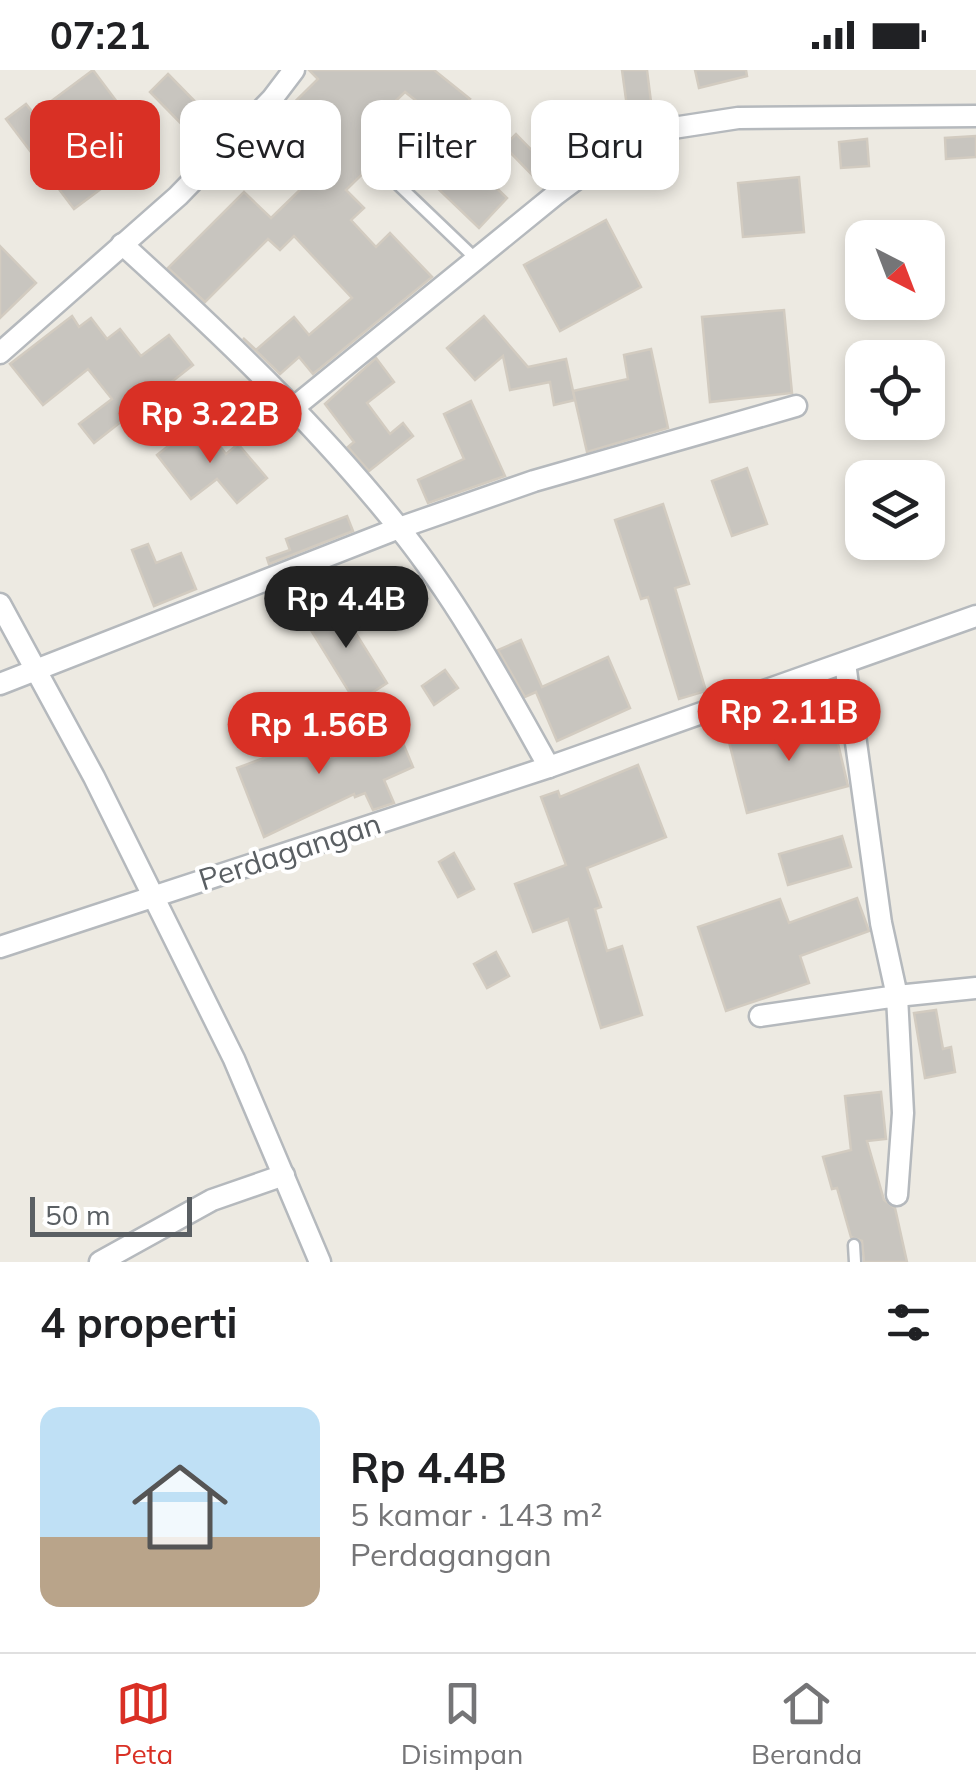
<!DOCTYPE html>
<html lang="id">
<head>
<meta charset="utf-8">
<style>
	:root { --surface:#fff; --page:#f2f2f2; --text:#202124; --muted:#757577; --line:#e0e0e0; --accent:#d93025 }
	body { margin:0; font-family:Mulish,sans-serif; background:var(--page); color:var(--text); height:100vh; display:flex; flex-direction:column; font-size:38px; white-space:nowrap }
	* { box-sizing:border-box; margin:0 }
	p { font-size:32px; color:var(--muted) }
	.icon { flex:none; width:55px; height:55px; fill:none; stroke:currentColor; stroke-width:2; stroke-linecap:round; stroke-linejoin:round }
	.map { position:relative; height:1192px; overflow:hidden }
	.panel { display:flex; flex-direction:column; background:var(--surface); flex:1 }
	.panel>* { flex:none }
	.banner { position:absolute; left:30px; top:30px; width:918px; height:90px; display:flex; gap:20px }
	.needle { width:65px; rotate:138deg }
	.buttons { position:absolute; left:845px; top:150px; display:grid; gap:20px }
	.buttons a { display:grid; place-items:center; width:100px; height:100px; border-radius:20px; background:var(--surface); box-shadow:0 5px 15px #0003; font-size:50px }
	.scale { position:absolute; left:30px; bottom:25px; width:162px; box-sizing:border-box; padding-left:10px; border:5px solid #5a5f63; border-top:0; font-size:28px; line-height:35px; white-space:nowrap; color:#5a5f63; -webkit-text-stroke:8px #fff; paint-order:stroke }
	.price { position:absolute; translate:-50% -85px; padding:0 22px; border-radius:35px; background:var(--accent); color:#fff; font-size:32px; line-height:65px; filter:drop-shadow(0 2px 5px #0008) }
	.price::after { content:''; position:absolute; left:50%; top:60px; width:30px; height:22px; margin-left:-15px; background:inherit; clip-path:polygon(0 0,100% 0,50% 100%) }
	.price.current { background:#222; color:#fff }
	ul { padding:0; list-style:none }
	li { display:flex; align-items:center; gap:30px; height:250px; padding:0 40px }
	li+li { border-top:2px solid var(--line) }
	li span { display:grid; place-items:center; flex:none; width:280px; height:200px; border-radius:20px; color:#555 }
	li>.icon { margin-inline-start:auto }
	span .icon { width:120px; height:120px; fill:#fffc; stroke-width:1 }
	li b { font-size:42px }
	h2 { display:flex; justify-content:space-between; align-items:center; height:120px; padding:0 40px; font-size:42px }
	.chip { padding:0 35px; border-radius:20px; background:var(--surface); box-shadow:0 5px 15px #0003; font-size:35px; line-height:90px }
	.chip.current { background:var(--accent); color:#fff }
	.status { display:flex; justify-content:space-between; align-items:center; height:70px; padding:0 50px; background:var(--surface); direction:ltr }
	.status svg { height:28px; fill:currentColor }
	.menu { display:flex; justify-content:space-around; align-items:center; height:140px; border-top:2px solid var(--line); background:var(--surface); font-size:28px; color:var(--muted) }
	.menu a { display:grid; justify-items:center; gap:5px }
	.menu .current { color:var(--accent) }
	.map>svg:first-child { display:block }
</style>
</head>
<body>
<div class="status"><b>07:21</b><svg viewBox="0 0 49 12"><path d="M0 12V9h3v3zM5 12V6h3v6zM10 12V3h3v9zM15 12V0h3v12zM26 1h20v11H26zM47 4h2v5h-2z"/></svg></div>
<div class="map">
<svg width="976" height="1192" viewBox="0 0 976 1192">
	<rect width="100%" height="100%" fill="#edeae2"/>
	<g fill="#c8c5bf" stroke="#d2cbc0" stroke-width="2.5">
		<polygon points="93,0 153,80 74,139 6,49 26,34 34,44"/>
		<polygon points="309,0 434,0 470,29 447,55 405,22 382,44 402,65 346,120 364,138 351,150 376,177 390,163 432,207 313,304 299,287 280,304 243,268 256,280 294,247 309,265 352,228 294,166 280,180 268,169 205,232 168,198 244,122 271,148 305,115 259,67 318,9"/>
		<polygon points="622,0 647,0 653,48 630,59"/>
		<polygon points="695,0 746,0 747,6 699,18"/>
		<polygon points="168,4 222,59 204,77 150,22"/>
		<polygon points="516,64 549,98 537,110 504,76"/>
		<polygon points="976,66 976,87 946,89 945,68"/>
		<polygon points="867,69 869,96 841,98 839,72"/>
		<polygon points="457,80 507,128 479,158 429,110"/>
		<polygon points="799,107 804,162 743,167 738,113"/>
		<polygon points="606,150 641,217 560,261 524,195"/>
		<polygon points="0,176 36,213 0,248"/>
		<polygon points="784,240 792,323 710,332 702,247"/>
		<polygon points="72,246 79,257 91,248 107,269 120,259 141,286 169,265 193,295 94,373 79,354 112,329 88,299 43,335 10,294"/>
		<polygon points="484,246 528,297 566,289 575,330 554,335 550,312 510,320 503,286 475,310 447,278"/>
		<polygon points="651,279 668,358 587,382 573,321 628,309 624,285"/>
		<polygon points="376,288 394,312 367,333 390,364 403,353 413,366 369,401 348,377 354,372 325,334"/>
		<polygon points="471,331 505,406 428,433 418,410 464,389 444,344"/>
		<polygon points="191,358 200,369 209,362 226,384 238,374 267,408 237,433 217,409 191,429 157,385"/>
		<polygon points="747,398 767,454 732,466 712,411"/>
		<polygon points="663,434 689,514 675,518 706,621 679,629 648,527 641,529 615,450"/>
		<polygon points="347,446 353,461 269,494 267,488 290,480 286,469"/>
		<polygon points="148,474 156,493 181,483 196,519 154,536 132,480"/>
		<polygon points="335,530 387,613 356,633 304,549"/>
		<polygon points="521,570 542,617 608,587 630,638 557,671 536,622 525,627 498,580"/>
		<polygon points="445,600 458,618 434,635 422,616"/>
		<polygon points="831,644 848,716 747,743 729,672"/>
		<polygon points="310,653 326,691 397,659 413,697 384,710 394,733 373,740 365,723 355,727 354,724 264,767 237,698 280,682 274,669"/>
		<polygon points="638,695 666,767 587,798 601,837 595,839 607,881 622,876 642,945 601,958 568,849 533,862 515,814 566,795 541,727 558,721 560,727"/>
		<polygon points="842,766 851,797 788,815 779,784"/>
		<polygon points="454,783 474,819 458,827 439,792"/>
		<polygon points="857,828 869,861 800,886 809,913 726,941 698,857 780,829 789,853"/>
		<polygon points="496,882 509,906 487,918 474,894"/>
		<polygon points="936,940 943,979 951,977 955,1002 925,1008 914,943"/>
		<polygon points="881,1022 886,1069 867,1071 884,1130 895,1138 907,1192 864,1192 862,1171 851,1167 837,1118 832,1119 823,1087 851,1080 845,1026"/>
	</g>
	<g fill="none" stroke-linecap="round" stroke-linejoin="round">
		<g stroke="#b5b9bd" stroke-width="15">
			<g id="service">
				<polyline points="383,100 476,189"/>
				<polyline points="854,1175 855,1192"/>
			</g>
		</g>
		<g stroke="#b5b9bd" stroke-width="25">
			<g id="minor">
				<path d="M122,174c97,88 195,181 277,284 59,73 104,157 150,239"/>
				<polyline points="0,283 178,126 272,29 294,0"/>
				<polyline points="292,339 555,125 610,84 660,60 738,48 976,46"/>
				<polyline points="0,534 94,707 234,989 320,1192"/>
				<polyline points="845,593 881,853 897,926 976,918"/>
				<polyline points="0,614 399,458 534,411 796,336"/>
				<polyline points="0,877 549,697 976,546"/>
				<polyline points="760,946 897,926 903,1043 897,1125"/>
				<polyline points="100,1192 212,1130 284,1105"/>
			</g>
		</g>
		<use href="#service" stroke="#fff" stroke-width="10"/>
		<use href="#minor" stroke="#fff" stroke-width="20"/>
	</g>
	<g text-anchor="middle" stroke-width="8" stroke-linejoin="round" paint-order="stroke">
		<g font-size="30" fill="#5a5f63" stroke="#fff">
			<text transform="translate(290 782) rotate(-18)" y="10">Perdagangan</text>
		</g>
	</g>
</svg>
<div class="buttons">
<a><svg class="needle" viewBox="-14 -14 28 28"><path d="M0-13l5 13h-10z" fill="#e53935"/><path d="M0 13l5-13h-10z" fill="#757577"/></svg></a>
<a><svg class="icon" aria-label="locate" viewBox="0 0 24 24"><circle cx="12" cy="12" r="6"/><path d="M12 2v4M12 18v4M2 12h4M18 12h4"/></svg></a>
<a><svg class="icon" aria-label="layers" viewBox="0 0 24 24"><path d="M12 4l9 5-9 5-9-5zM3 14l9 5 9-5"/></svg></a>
</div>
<div class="scale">50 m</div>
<b class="price" style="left:210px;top:396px">Rp 3.22B</b>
<b class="price current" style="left:346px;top:581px">Rp 4.4B</b>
<b class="price" style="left:789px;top:694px">Rp 2.11B</b>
<b class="price" style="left:319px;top:707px">Rp 1.56B</b>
<div class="banner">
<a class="chip current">Beli</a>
<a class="chip">Sewa</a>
<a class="chip">Filter</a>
<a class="chip">Baru</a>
</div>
</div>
<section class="panel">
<h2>4 properti<svg class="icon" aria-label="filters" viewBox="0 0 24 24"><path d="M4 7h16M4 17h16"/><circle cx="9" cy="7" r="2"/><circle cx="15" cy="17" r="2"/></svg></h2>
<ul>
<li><span style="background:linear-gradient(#bfe0f5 65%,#b9a48a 0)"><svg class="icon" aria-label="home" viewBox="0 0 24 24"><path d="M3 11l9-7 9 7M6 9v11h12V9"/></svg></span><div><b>Rp 4.4B</b><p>5 kamar · 143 m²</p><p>Perdagangan</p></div></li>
</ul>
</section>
<nav class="menu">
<a class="current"><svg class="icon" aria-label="map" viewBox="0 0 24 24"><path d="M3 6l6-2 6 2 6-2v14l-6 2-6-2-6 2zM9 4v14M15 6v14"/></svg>Peta</a>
<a><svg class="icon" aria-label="saved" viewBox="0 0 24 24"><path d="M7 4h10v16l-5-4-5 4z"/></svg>Disimpan</a>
<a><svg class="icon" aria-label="home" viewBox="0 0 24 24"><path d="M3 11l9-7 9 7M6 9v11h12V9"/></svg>Beranda</a>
</nav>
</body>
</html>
